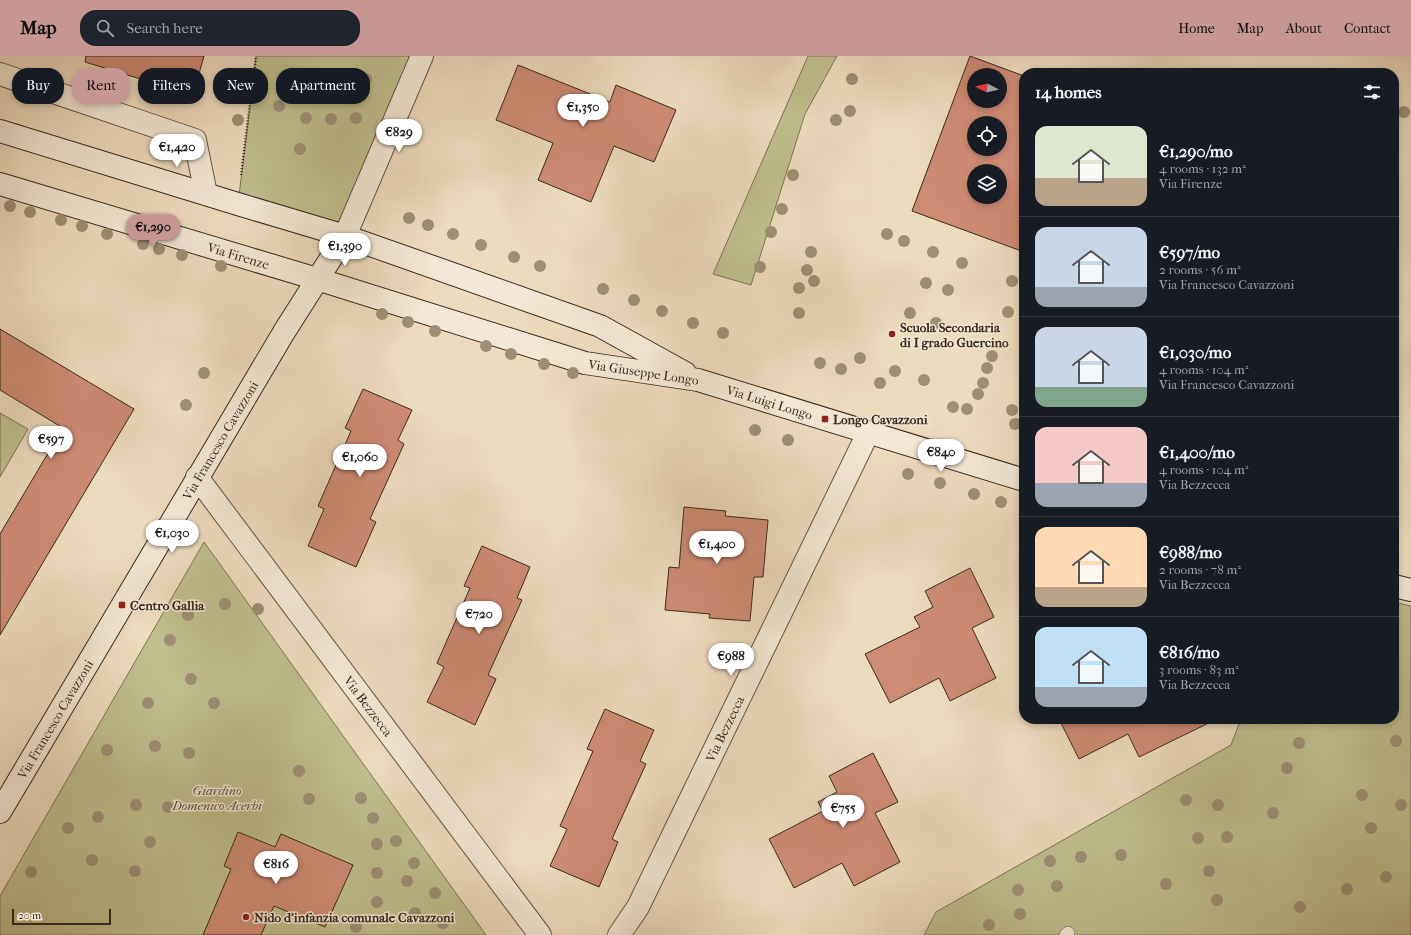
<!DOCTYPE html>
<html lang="en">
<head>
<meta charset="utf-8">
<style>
	:root { --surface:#171b24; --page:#20242c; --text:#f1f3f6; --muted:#9ea1a6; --line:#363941; --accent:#c59692 }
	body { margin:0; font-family:"IM FELL French Canon",serif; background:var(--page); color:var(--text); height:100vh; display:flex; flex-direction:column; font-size:15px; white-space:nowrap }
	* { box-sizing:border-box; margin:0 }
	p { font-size:13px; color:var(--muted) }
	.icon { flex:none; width:22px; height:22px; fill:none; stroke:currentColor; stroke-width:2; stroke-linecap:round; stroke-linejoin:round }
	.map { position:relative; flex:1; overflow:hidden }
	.drawer { position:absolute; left:1019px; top:12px; width:380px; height:656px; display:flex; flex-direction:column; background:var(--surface); border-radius:16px; box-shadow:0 2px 6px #0003 }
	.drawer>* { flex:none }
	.banner { position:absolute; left:12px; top:12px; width:380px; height:36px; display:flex; gap:8px }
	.needle { width:26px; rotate:277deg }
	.buttons { position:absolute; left:967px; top:12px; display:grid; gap:8px }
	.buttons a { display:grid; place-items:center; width:40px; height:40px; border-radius:50%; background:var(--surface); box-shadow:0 2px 6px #0003; font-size:20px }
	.scale { position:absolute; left:12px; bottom:10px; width:99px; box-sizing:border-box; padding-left:4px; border:2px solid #3a2b1e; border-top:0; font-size:11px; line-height:14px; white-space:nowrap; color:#3a2b1e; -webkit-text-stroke:3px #f3e8d5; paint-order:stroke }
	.price { position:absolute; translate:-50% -34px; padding:0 9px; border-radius:14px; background:#fff; color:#222; font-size:13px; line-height:26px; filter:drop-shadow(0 1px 2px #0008) }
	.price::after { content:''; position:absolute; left:50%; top:24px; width:12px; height:9px; margin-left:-6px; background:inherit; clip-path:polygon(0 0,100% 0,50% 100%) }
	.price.on { background:var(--accent); color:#111 }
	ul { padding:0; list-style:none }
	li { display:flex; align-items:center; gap:12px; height:100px; padding:0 16px }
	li+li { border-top:1px solid var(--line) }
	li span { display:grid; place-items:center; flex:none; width:112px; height:80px; border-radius:12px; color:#555 }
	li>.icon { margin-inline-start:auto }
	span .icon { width:48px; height:48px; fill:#fffc; stroke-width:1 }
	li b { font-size:17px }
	h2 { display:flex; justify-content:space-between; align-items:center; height:48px; padding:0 16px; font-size:17px }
	.pill { padding:0 14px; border-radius:16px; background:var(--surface); box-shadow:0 2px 6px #0003; font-size:14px; line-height:36px }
	.pill.on { background:var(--accent); color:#111 }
	header { display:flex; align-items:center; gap:24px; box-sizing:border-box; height:56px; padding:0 20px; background:var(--accent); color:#111 }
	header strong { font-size:19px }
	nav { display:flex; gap:22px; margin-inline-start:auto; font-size:14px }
	.search { width:280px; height:36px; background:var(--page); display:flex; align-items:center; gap:10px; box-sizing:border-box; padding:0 14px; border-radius:16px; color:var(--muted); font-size:15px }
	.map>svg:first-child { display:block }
</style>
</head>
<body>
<header>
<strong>Map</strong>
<div class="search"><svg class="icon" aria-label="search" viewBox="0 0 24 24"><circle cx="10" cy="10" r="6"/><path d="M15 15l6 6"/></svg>Search here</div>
<nav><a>Home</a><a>Map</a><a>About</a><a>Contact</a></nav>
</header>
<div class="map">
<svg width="1411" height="879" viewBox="0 0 1411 879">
	<rect width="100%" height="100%" fill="#eddbbe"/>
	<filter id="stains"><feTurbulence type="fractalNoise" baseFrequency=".005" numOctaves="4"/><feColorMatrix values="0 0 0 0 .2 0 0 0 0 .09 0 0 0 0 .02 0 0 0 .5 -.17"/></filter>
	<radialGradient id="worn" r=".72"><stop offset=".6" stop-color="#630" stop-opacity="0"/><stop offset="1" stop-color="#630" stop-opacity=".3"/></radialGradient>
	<g fill="#bfbe8d" stroke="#7c7456">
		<polygon points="256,0 422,0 345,180 238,148"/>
		<polygon points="808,0 837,0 805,58 751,229 713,218"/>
		<polygon points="0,357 28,373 0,421"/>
		<polygon points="204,486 486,879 0,879 0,840"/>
		<polygon points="1394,546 1411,550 1411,879 924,879 936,856 1231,689 1241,663 1394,663"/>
	</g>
	<g fill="#ce8b74" stroke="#3a2b1e" fill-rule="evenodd">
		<polygon points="86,0 204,0 193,39 85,6"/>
		<path d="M970,0l54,20v176l-112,-41zM974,19h26v26h-26zM974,67h26v26h-26zM974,115h26v26h-26z"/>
		<polygon points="518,9 610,46 616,29 676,54 654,106 614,90 591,146 538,124 553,87 496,64"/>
		<polygon points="0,273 134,353 0,579 0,478 63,372 0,334"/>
		<polygon points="363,333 412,354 398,384 404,388 370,463 376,466 356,511 308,490 324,453 318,450 351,375 345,372"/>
		<polygon points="684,451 726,455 725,460 768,464 763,521 754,521 750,565 709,562 710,558 665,554 669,511 679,512"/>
		<polygon points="482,490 530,511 517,542 522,544 488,619 496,623 475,669 427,646 444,611 437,607 470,532 464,530"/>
		<polygon points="970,512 994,561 972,572 996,622 950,645 939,622 890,647 865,598 920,571 914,561 933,551 925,535"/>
		<polygon points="605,653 654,674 640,705 646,708 612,783 618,786 599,831 550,810 567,773 560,770 593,695 587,693"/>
		<polygon points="1059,663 1217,663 1139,701 1128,678 1079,703"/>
		<polygon points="873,697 898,746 875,757 900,806 854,830 842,807 794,832 769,783 823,755 818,746 837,736 829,720"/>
		<polygon points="238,776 275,791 281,778 353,809 325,871 274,850 261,879 203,879 231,813 224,810"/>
	</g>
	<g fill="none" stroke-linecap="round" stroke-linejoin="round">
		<g stroke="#675746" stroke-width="14">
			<polyline id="lane" points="1066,879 1068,877"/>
		</g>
		<g stroke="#675746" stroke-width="24">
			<g id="street">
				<polyline points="0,18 195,84 206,138"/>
				<polyline points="345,180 422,0"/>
				<path id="s1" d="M197,421l343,458"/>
				<path id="s2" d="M619,879l19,-28 230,-474"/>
			</g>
		</g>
		<g stroke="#3a2b1e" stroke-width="24">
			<g id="secondary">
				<polyline points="0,75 241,149 345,180 600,270 685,317"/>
				<path id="s3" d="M0,128l317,95 268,84 113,17 326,100"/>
				<polyline points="1394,530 1411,534"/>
				<path id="s4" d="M0,756l284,-480 61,-96"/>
			</g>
		</g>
		<polyline stroke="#3a2b1e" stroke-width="2.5" stroke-dasharray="1 2" stroke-linecap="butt" points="241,119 256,0"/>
		<use href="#lane" stroke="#f3e8d5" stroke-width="13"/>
		<use href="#street" stroke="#f3e8d5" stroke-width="22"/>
		<use href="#secondary" stroke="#f3e8d5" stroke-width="22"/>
	</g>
	<g fill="#9d8f75">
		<circle cx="366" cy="23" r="6"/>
		<circle cx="852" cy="23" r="6"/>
		<circle cx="309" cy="26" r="6"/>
		<circle cx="339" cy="32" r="6"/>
		<circle cx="279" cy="50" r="6"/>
		<circle cx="850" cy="55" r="6"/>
		<circle cx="1404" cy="56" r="6"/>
		<circle cx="306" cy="62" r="6"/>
		<circle cx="356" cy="62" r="6"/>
		<circle cx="331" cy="63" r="6"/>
		<circle cx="238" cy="64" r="6"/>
		<circle cx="836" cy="64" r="6"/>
		<circle cx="300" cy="93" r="6"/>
		<circle cx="793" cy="119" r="6"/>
		<circle cx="10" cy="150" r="6"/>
		<circle cx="782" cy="153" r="6"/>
		<circle cx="30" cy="156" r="6"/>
		<circle cx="409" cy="162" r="6"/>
		<circle cx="61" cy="164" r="6"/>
		<circle cx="428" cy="169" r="6"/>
		<circle cx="82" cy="170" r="6"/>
		<circle cx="771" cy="176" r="6"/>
		<circle cx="107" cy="178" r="6"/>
		<circle cx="453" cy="178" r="6"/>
		<circle cx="887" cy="178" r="6"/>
		<circle cx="904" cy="185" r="6"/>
		<circle cx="143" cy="188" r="6"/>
		<circle cx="481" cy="189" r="6"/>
		<circle cx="159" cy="193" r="6"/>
		<circle cx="811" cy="196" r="6"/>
		<circle cx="933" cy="196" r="6"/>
		<circle cx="182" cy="199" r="6"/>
		<circle cx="514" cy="201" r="6"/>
		<circle cx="962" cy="207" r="6"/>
		<circle cx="221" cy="210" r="6"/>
		<circle cx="540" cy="210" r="6"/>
		<circle cx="760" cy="211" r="6"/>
		<circle cx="807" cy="214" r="6"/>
		<circle cx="814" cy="225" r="6"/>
		<circle cx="1012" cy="225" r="6"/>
		<circle cx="926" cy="227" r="6"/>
		<circle cx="799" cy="232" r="6"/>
		<circle cx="603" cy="233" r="6"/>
		<circle cx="948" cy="234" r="6"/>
		<circle cx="634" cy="244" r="6"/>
		<circle cx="662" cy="255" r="6"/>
		<circle cx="1008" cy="256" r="6"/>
		<circle cx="799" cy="257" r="6"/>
		<circle cx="910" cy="257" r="6"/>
		<circle cx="382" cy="258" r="6"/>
		<circle cx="408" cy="266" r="6"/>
		<circle cx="693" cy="267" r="6"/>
		<circle cx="936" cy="267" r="6"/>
		<circle cx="435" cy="275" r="6"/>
		<circle cx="723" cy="277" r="6"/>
		<circle cx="486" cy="290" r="6"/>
		<circle cx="511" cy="298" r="6"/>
		<circle cx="992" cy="300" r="6"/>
		<circle cx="860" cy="302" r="6"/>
		<circle cx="820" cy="307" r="6"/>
		<circle cx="544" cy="308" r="6"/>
		<circle cx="987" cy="312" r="6"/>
		<circle cx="841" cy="313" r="6"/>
		<circle cx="895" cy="315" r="6"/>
		<circle cx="204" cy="317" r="6"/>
		<circle cx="573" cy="317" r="6"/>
		<circle cx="924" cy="324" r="6"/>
		<circle cx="880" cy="327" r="6"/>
		<circle cx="983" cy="327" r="6"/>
		<circle cx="978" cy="338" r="6"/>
		<circle cx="186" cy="349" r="6"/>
		<circle cx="953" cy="351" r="6"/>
		<circle cx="967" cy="353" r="6"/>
		<circle cx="1012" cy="354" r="6"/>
		<circle cx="1015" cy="368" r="6"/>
		<circle cx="755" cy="374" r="6"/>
		<circle cx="788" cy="384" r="6"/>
		<circle cx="908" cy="418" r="6"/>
		<circle cx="940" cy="427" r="6"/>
		<circle cx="974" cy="438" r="6"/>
		<circle cx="1001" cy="446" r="6"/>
		<circle cx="225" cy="548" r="6"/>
		<circle cx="258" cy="553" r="6"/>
		<circle cx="188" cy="559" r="6"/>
		<circle cx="170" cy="584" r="6"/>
		<circle cx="191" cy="623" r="6"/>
		<circle cx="148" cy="647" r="6"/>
		<circle cx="214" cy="647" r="6"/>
		<circle cx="1396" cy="685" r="6"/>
		<circle cx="1299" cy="687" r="6"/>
		<circle cx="155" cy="690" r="6"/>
		<circle cx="107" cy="694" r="6"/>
		<circle cx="189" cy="697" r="6"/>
		<circle cx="1287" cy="712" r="6"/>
		<circle cx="299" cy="715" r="6"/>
		<circle cx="1362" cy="739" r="6"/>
		<circle cx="361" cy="742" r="6"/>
		<circle cx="309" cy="743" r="6"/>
		<circle cx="1186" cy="744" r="6"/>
		<circle cx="136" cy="749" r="6"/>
		<circle cx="1218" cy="749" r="6"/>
		<circle cx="1401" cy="749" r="6"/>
		<circle cx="168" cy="751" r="6"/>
		<circle cx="1273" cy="757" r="6"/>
		<circle cx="98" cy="761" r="6"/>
		<circle cx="373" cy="762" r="6"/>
		<circle cx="68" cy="772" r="6"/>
		<circle cx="1371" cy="772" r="6"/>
		<circle cx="1227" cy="781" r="6"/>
		<circle cx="1198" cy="782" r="6"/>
		<circle cx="396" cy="785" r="6"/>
		<circle cx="150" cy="786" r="6"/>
		<circle cx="377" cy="788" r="6"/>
		<circle cx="1121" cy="799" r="6"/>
		<circle cx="1081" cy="801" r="6"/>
		<circle cx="92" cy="804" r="6"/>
		<circle cx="1050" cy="805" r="6"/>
		<circle cx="414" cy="807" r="6"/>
		<circle cx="135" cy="815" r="6"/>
		<circle cx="1209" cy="815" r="6"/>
		<circle cx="31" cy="816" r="6"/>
		<circle cx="377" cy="817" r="6"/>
		<circle cx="1386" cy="821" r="6"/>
		<circle cx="407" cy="825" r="6"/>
		<circle cx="1166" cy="828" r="6"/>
		<circle cx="1057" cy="830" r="6"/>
		<circle cx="1347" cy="833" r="6"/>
		<circle cx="1018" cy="834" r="6"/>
		<circle cx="435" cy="837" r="6"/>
		<circle cx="1217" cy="844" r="6"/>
		<circle cx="377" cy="846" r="6"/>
		<circle cx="1300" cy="851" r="6"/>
		<circle cx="415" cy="857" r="6"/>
		<circle cx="1020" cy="858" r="6"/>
		<circle cx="443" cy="867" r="6"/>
		<circle cx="989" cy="869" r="6"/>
		<circle cx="356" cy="871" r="6"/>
	</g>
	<g fill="#8f2418" stroke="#f3e8d5" stroke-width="1.5">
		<circle cx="892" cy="278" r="4"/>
		<rect x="821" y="359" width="8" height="8" rx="2"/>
		<rect x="118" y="545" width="8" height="8" rx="2"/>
		<circle cx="246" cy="861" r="4"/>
	</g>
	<g text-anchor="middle" stroke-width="3" stroke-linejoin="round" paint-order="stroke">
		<g font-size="13" fill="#3a2b1e" stroke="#f3e8d5">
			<text dy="5" stroke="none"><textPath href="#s3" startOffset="249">Via Firenze</textPath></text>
			<text dy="5" stroke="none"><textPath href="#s3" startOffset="671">Via Giuseppe Longo</textPath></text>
			<text dy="5" stroke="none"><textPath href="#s3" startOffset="801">Via Luigi Longo</textPath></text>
			<text dy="5" stroke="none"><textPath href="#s4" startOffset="432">Via Francesco Cavazzoni</textPath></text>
			<text dy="5" stroke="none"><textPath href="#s1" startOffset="286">Via Bezzecca</textPath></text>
			<text dy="5" stroke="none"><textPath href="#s4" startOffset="108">Via Francesco Cavazzoni</textPath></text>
			<text dy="5" stroke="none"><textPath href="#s2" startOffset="232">Via Bezzecca</textPath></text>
		</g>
		<g font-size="13" font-weight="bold" fill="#3a2b1e" stroke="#f3e8d5" text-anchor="start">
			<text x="900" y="276">Scuola Secondaria<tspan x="900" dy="15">di I grado Guercino</tspan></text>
			<text x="833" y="368">Longo Cavazzoni</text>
			<text x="130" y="554">Centro Gallia</text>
			<text x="254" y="866">Nido d'infanzia comunale Cavazzoni</text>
		</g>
		<g font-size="13" font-style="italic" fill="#5b503a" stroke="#f3e8d5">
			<text x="217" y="739">Giardino<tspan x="217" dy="15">Domenico Acerbi</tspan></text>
		</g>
	</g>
	<rect width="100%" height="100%" filter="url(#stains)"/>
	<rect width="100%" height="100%" fill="url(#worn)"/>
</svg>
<div class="buttons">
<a><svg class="needle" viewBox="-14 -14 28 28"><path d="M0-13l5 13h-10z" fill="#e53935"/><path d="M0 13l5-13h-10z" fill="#9ea1a6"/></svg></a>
<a><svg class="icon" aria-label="locate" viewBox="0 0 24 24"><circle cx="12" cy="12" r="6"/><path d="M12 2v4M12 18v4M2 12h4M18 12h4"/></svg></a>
<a><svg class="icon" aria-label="layers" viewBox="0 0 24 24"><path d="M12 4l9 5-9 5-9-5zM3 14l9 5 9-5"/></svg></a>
</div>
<div class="scale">20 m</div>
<b class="price" style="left:583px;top:72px">€1,350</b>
<b class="price" style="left:399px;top:97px">€829</b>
<b class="price" style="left:177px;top:112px">€1,420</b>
<b class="price on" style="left:153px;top:192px">€1,290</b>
<b class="price" style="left:345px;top:211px">€1,390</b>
<b class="price" style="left:51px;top:404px">€597</b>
<b class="price" style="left:941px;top:417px">€840</b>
<b class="price" style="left:360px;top:422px">€1,060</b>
<b class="price" style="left:172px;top:498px">€1,030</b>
<b class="price" style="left:717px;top:509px">€1,400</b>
<b class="price" style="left:479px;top:579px">€720</b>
<b class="price" style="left:731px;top:621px">€988</b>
<b class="price" style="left:843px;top:773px">€755</b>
<b class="price" style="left:276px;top:829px">€816</b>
<div class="banner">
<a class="pill">Buy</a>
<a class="pill on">Rent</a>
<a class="pill">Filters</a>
<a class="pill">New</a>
<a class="pill">Apartment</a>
</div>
<section class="drawer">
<h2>14 homes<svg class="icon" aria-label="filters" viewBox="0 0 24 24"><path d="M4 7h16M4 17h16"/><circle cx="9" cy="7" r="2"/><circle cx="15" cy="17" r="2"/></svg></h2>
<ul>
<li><span style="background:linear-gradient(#dfe7d0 65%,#b9a48a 0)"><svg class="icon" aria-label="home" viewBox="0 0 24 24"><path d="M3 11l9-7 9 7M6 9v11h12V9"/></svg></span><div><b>€1,290/mo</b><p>4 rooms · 132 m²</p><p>Via Firenze</p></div></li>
<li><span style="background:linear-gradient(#c9d6e8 75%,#9aa5b1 0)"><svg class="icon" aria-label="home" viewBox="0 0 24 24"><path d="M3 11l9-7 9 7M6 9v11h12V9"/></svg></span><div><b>€597/mo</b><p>2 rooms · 56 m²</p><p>Via Francesco Cavazzoni</p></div></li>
<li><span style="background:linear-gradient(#c9d6e8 75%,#7fa58c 0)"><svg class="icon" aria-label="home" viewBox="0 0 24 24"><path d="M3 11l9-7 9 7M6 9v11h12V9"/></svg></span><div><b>€1,030/mo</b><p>4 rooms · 104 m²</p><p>Via Francesco Cavazzoni</p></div></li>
<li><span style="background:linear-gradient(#f6c9c9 70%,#9aa5b1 0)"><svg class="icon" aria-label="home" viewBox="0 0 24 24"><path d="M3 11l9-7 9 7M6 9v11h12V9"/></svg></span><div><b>€1,400/mo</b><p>4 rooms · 104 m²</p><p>Via Bezzecca</p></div></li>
<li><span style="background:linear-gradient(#ffd9b3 75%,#b9a48a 0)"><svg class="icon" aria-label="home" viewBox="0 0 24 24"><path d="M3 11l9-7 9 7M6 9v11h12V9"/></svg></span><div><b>€988/mo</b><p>2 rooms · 78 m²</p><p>Via Bezzecca</p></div></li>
<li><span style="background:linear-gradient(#bfe0f5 75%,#9aa5b1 0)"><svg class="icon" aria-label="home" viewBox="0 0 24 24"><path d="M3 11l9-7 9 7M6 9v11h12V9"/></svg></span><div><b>€816/mo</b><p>3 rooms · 83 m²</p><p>Via Bezzecca</p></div></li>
</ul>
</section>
</div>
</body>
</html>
